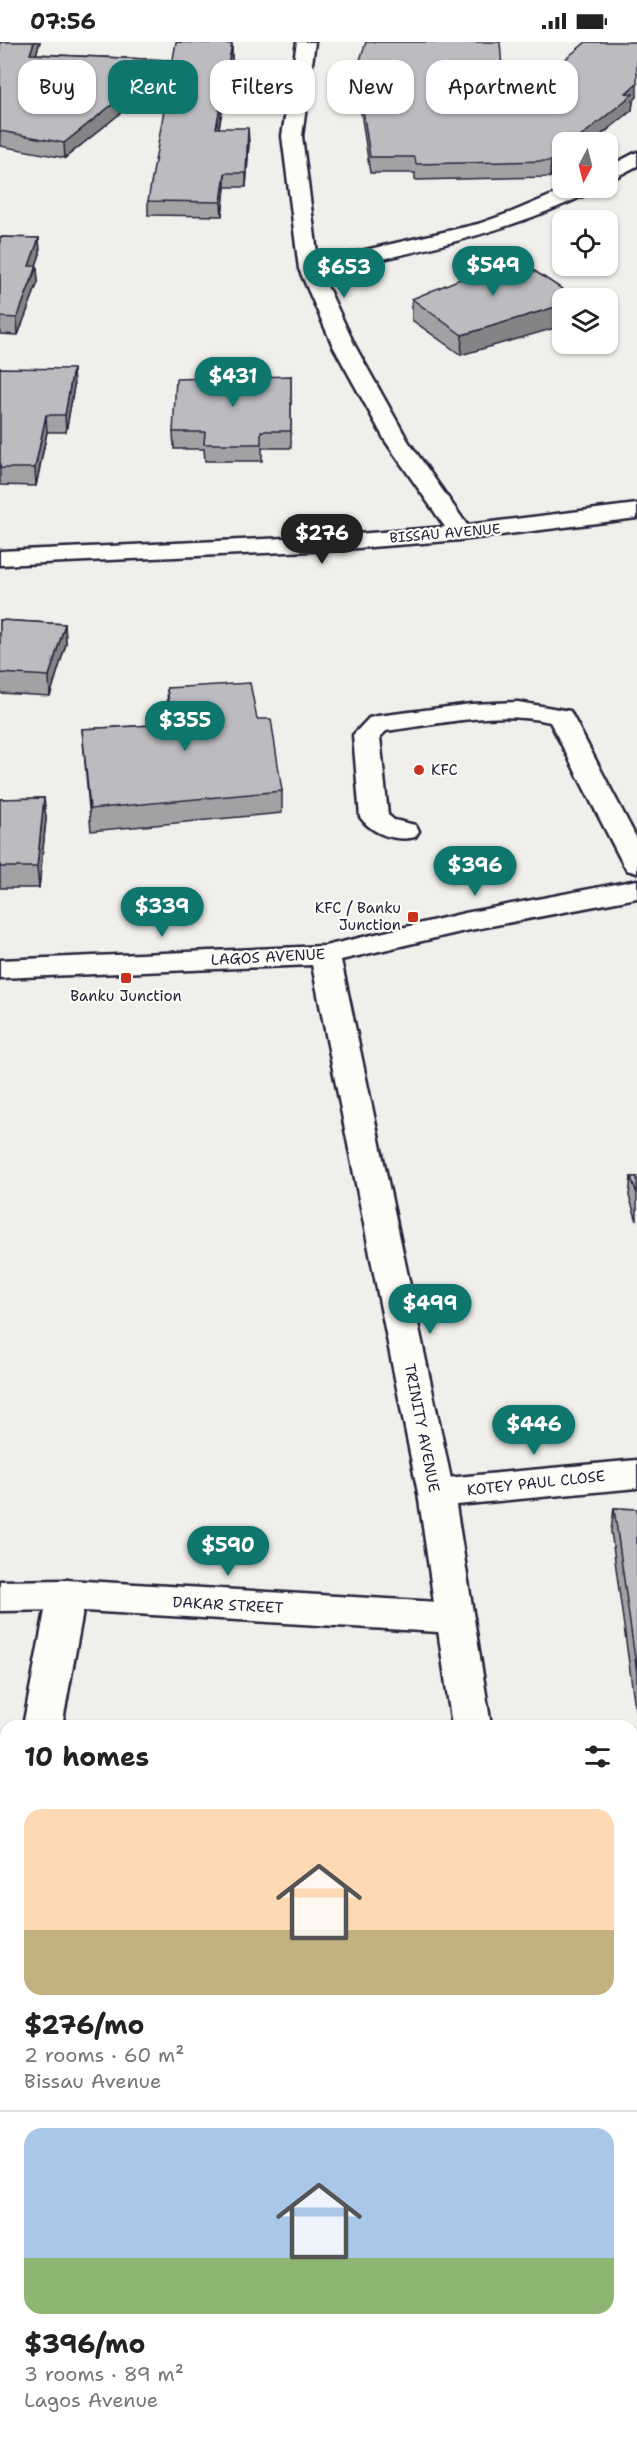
<!DOCTYPE html>
<html lang="en">
<head>
<meta charset="utf-8">
<style>
	:root { --surface:#fff; --page:#f6f6f6; --text:#222; --muted:#767676; --line:#e0e0e0; --accent:#0f766e }
	body { margin:0; font-family:"Shantell Sans",sans-serif; background:var(--page); color:var(--text); height:100vh; display:flex; flex-direction:column; font-size:22px; white-space:nowrap }
	* { box-sizing:border-box; margin:0 }
	p { font-size:20px; color:var(--muted) }
	.icon { flex:none; width:33px; height:33px; fill:none; stroke:currentColor; stroke-width:2; stroke-linecap:round; stroke-linejoin:round }
	.map { position:relative; flex:1; overflow:hidden }
	.drawer { position:absolute; left:0px; top:1678px; width:638px; height:722px; display:flex; flex-direction:column; background:var(--surface); border-radius:18px 18px 0 0; box-shadow:0 2px 4px #0004 }
	.drawer>* { flex:none }
	.hud { position:absolute; left:18px; top:18px; width:602px; height:54px; display:flex; gap:12px }
	.needle { width:39px; rotate:187deg }
	.controls { position:absolute; left:552px; top:90px; display:grid; gap:12px }
	.controls a { display:grid; place-items:center; width:66px; height:66px; border-radius:12px; background:var(--surface); box-shadow:0 2px 4px #0004; font-size:30px }
	.price { position:absolute; translate:-50% -51px; padding:0 14px; border-radius:21px; background:var(--accent); color:#fff; font-size:20px; line-height:39px; filter:drop-shadow(0 2px 3px #0008) }
	.price::after { content:''; position:absolute; left:50%; top:36px; width:18px; height:14px; margin-left:-9px; background:inherit; clip-path:polygon(0 0,100% 0,50% 100%) }
	.price.on { background:#222; color:#fff }
	ul { padding:0; list-style:none }
	li { display:grid; align-content:center; gap:12px; height:318px; padding:0 24px }
	li+li { border-top:2px solid var(--line) }
	li span { display:grid; place-items:center; height:186px; border-radius:18px; color:#555 }
	li>.icon { margin-inline-start:auto }
	span .icon { width:108px; height:108px; fill:#fffc; stroke-width:1 }
	li b { font-size:26px }
	h2 { display:flex; justify-content:space-between; align-items:center; height:72px; padding:0 24px; font-size:26px }
	.pill { padding:0 21px; border-radius:18px; background:var(--surface); box-shadow:0 2px 4px #0004; font-size:21px; line-height:54px }
	.pill.on { background:var(--accent); color:#fff }
	.status { display:flex; justify-content:space-between; align-items:center; height:42px; padding:0 30px; background:var(--surface); direction:ltr }
	.status svg { height:16px; fill:currentColor }
	.map>svg:first-child { display:block }
</style>
</head>
<body>
<div class="status"><b>07:56</b><svg viewBox="0 0 49 12"><path d="M0 12V9h3v3zM5 12V6h3v6zM10 12V3h3v9zM15 12V0h3v12zM26 1h20v11H26zM47 4h2v5h-2z"/></svg></div>
<div class="map">
<svg width="637" height="2399" viewBox="0 0 637 2399">
	<rect width="100%" height="100%" fill="#f0efec"/>
	<filter id="ink" filterUnits="userSpaceOnUse"><feTurbulence type="fractalNoise" baseFrequency=".0167" numOctaves="2"/><feDisplacementMap in="SourceGraphic" scale="12" xChannelSelector="R" yChannelSelector="G"/><feConvolveMatrix kernelMatrix="1 2 1 2 8 2 1 2 1" color-interpolation-filters="sRGB"/></filter>
	<g filter="url(#ink)">
		<g fill="none" stroke-linecap="round" stroke-linejoin="round">
			<g stroke="#22223b" stroke-width="5">
				<g id="service">
					<path d="M518,660l52,9 67,128v34l-10,-3 -4,-6 -73,-142c-53,-12 -111,2 -164,9l-6,6 8,78 6,5 21,5 4,6 -4,6c-20,5 -43,-3 -55,-20l-7,-82 16,-17 9,-2 93,-12z"/>
					<polygon points="67,1538 80,1542 86,1553 62,1684 23,1684 48,1553 54,1542"/>
					<polygon points="637,1693 637,1727 632,1727 632,1694"/>
					<polygon points="6,1863 6,1931 0,1933 0,1865"/>
					<polygon points="637,2122 637,2166 632,2167 632,2124"/>
				</g>
			</g>
			<g stroke="#22223b" stroke-width="5">
				<g id="minor">
					<path d="M297,0h18l-13,94 16,125 160,-37 34,-12 57,-24h25l-3,4c-86,42 -177,60 -270,81l34,73 53,95 59,84 170,-21v14l-176,22 -129,10 -332,15v-14l332,-15 113,-9 -59,-85 -53,-96 -34,-77 -17,-133z"/>
					<polygon points="637,110 637,124 608,139 608,125"/>
					<polygon points="637,1418 637,1446 436,1465 423,1461 418,1451 423,1441 436,1437"/>
					<polygon points="67,1538 455,1561 468,1565 474,1576 468,1587 455,1591 67,1568 0,1569 0,1539"/>
				</g>
			</g>
			<g stroke="#22223b" stroke-width="5">
				<g id="tertiary">
					<polygon points="637,838 637,856 465,889 341,918 454,1451 491,1684 452,1684 418,1451 312,923 0,936 0,918 325,904 465,871"/>
					<rect x="557" y="2394" width="48" height="5"/>
				</g>
			</g>
			<use href="#service" fill="#fdfcf7" fill-rule="evenodd"/>
			<use href="#minor" fill="#fdfcf7" fill-rule="evenodd"/>
			<use href="#tertiary" fill="#fdfcf7" fill-rule="evenodd"/>
		</g>
		<g fill="#a2a2a5" stroke="#22223b" stroke-width="1.5">
			<polygon points="0,0 40,0 36,12 168,18 169,32 65,116 0,104"/>
			<polygon points="232,2 232,16 219,86 249,100 246,145 225,145 222,174 148,173 148,159"/>
			<polygon points="357,27 505,67 633,59 632,68 550,135 415,138 415,131 370,131 357,43"/>
			<polygon points="0,195 39,196 40,212 36,224 38,240 18,293 0,292"/>
			<polygon points="576,256 461,313 412,278 412,257"/>
			<polygon points="0,326 74,344 66,390 47,390 36,444 0,443"/>
			<polygon points="291,334 291,406 262,406 262,419 205,419 204,407 174,407 173,390"/>
			<polygon points="0,578 65,582 66,602 50,654 0,651"/>
			<polygon points="167,646 257,677 282,749 282,771 91,789 82,687 170,682 168,668"/>
			<polygon points="44,756 46,777 39,846 0,846 0,757"/>
			<polygon points="631,1135 637,1135 637,1179 629,1154"/>
			<polygon points="614,1466 637,1467 637,1673 636,1673 611,1489"/>
		</g>
		<g fill="#848486" stroke="#22223b" stroke-width="1.5">
			<polygon points="34,0 40,0 31,27 30,12"/>
			<polygon points="232,2 232,16 216,100 216,86"/>
			<polygon points="168,18 169,32 65,116 64,101"/>
			<polygon points="637,41 637,55 633,59 632,68 592,100 574,100"/>
			<polygon points="248,86 249,100 246,145 246,131"/>
			<polygon points="562,110 562,125 550,135 551,119"/>
			<polygon points="225,131 225,145 222,174 221,160"/>
			<polygon points="39,196 40,212 30,240 29,224"/>
			<polygon points="37,224 38,240 18,293 17,276"/>
			<polygon points="562,263 562,284 461,313 462,293"/>
			<polygon points="73,327 74,344 66,390 65,373"/>
			<polygon points="46,373 47,390 36,444 35,426"/>
			<polygon points="65,582 66,602 50,654 49,634"/>
			<polygon points="44,756 46,777 39,846 37,825"/>
		</g>
		<g fill="#bcbcc0" stroke="#22223b" stroke-width="1.5">
			<polygon points="0,0 34,0 30,12 168,18 64,101 0,89"/>
			<polygon points="176,0 232,2 216,86 248,86 246,131 225,131 221,160 148,159"/>
			<polygon points="366,0 500,0 505,67 586,0 637,0 637,41 626,51 633,52 574,100 562,100 562,110 551,119 416,122 415,115 370,115 357,27"/>
			<polygon points="0,195 39,196 29,224 37,224 17,276 0,275"/>
			<polygon points="513,215 576,256 562,256 562,263 462,293 412,257"/>
			<polygon points="0,326 73,327 65,373 46,373 35,426 0,426"/>
			<polygon points="291,334 291,389 261,389 261,402 204,402 205,390 173,390 176,337"/>
			<polygon points="0,578 65,582 49,634 0,631"/>
			<polygon points="250,641 257,677 271,677 282,749 90,767 82,687 172,682 167,646"/>
			<polygon points="44,756 37,825 0,825 0,757"/>
			<polygon points="631,1135 637,1135 637,1152"/>
			<polygon points="614,1466 637,1467 637,1631"/>
		</g>
	</g>
	<g fill="#c8321e" stroke="#fdfcf7" stroke-width="2">
		<circle cx="419" cy="728" r="6"/>
		<rect x="407" y="869" width="12" height="12" rx="3"/>
		<rect x="120" y="930" width="12" height="12" rx="3"/>
	</g>
	<g text-anchor="middle" stroke-width="4.5" stroke-linejoin="round" paint-order="stroke">
		<g font-size="14" fill="#22223b" stroke="#fdfcf7">
			<text transform="translate(445 491) rotate(-5)" y="5">BISSAU AVENUE</text>
		</g>
		<g font-size="15" fill="#22223b" stroke="#fdfcf7" text-anchor="start">
			<text x="431" y="733">KFC</text>
			<text x="401" y="871" text-anchor="end">KFC / Banku<tspan x="401" dy="17">Junction</tspan></text>
			<text x="126" y="959" text-anchor="middle">Banku Junction</text>
		</g>
		<g font-size="15" fill="#22223b" stroke="#fdfcf7">
			<text transform="translate(268 915) rotate(-3)" y="5">LAGOS AVENUE</text>
			<text transform="translate(422 1386) rotate(79)" y="5">TRINITY AVENUE</text>
			<text transform="translate(536 1441) rotate(-6)" y="5">KOTEY PAUL CLOSE</text>
			<text transform="translate(228 1563) rotate(3)" y="5">DAKAR STREET</text>
		</g>
	</g>
</svg>
<div class="controls">
<a><svg class="needle" viewBox="-14 -14 28 28"><path d="M0-13l5 13h-10z" fill="#e53935"/><path d="M0 13l5-13h-10z" fill="#767676"/></svg></a>
<a><svg class="icon" aria-label="locate" viewBox="0 0 24 24"><circle cx="12" cy="12" r="6"/><path d="M12 2v4M12 18v4M2 12h4M18 12h4"/></svg></a>
<a><svg class="icon" aria-label="layers" viewBox="0 0 24 24"><path d="M12 4l9 5-9 5-9-5zM3 14l9 5 9-5"/></svg></a>
</div>
<b class="price" style="left:493px;top:255px">$549</b>
<b class="price" style="left:344px;top:257px">$653</b>
<b class="price" style="left:233px;top:366px">$431</b>
<b class="price on" style="left:322px;top:523px">$276</b>
<b class="price" style="left:185px;top:710px">$355</b>
<b class="price" style="left:475px;top:855px">$396</b>
<b class="price" style="left:162px;top:896px">$339</b>
<b class="price" style="left:430px;top:1293px">$499</b>
<b class="price" style="left:534px;top:1414px">$446</b>
<b class="price" style="left:228px;top:1535px">$590</b>
<div class="hud">
<a class="pill">Buy</a>
<a class="pill on">Rent</a>
<a class="pill">Filters</a>
<a class="pill">New</a>
<a class="pill">Apartment</a>
</div>
<section class="drawer">
<h2>10 homes<svg class="icon" aria-label="filters" viewBox="0 0 24 24"><path d="M4 7h16M4 17h16"/><circle cx="9" cy="7" r="2"/><circle cx="15" cy="17" r="2"/></svg></h2>
<ul>
<li><span style="background:linear-gradient(#ffd9b3 65%,#c2b280 0)"><svg class="icon" aria-label="home" viewBox="0 0 24 24"><path d="M3 11l9-7 9 7M6 9v11h12V9"/></svg></span><div><b>$276/mo</b><p>2 rooms · 60 m²</p><p>Bissau Avenue</p></div></li>
<li><span style="background:linear-gradient(#a9c7e8 70%,#8fb573 0)"><svg class="icon" aria-label="home" viewBox="0 0 24 24"><path d="M3 11l9-7 9 7M6 9v11h12V9"/></svg></span><div><b>$396/mo</b><p>3 rooms · 89 m²</p><p>Lagos Avenue</p></div></li>
</ul>
</section>
</div>
</body>
</html>
